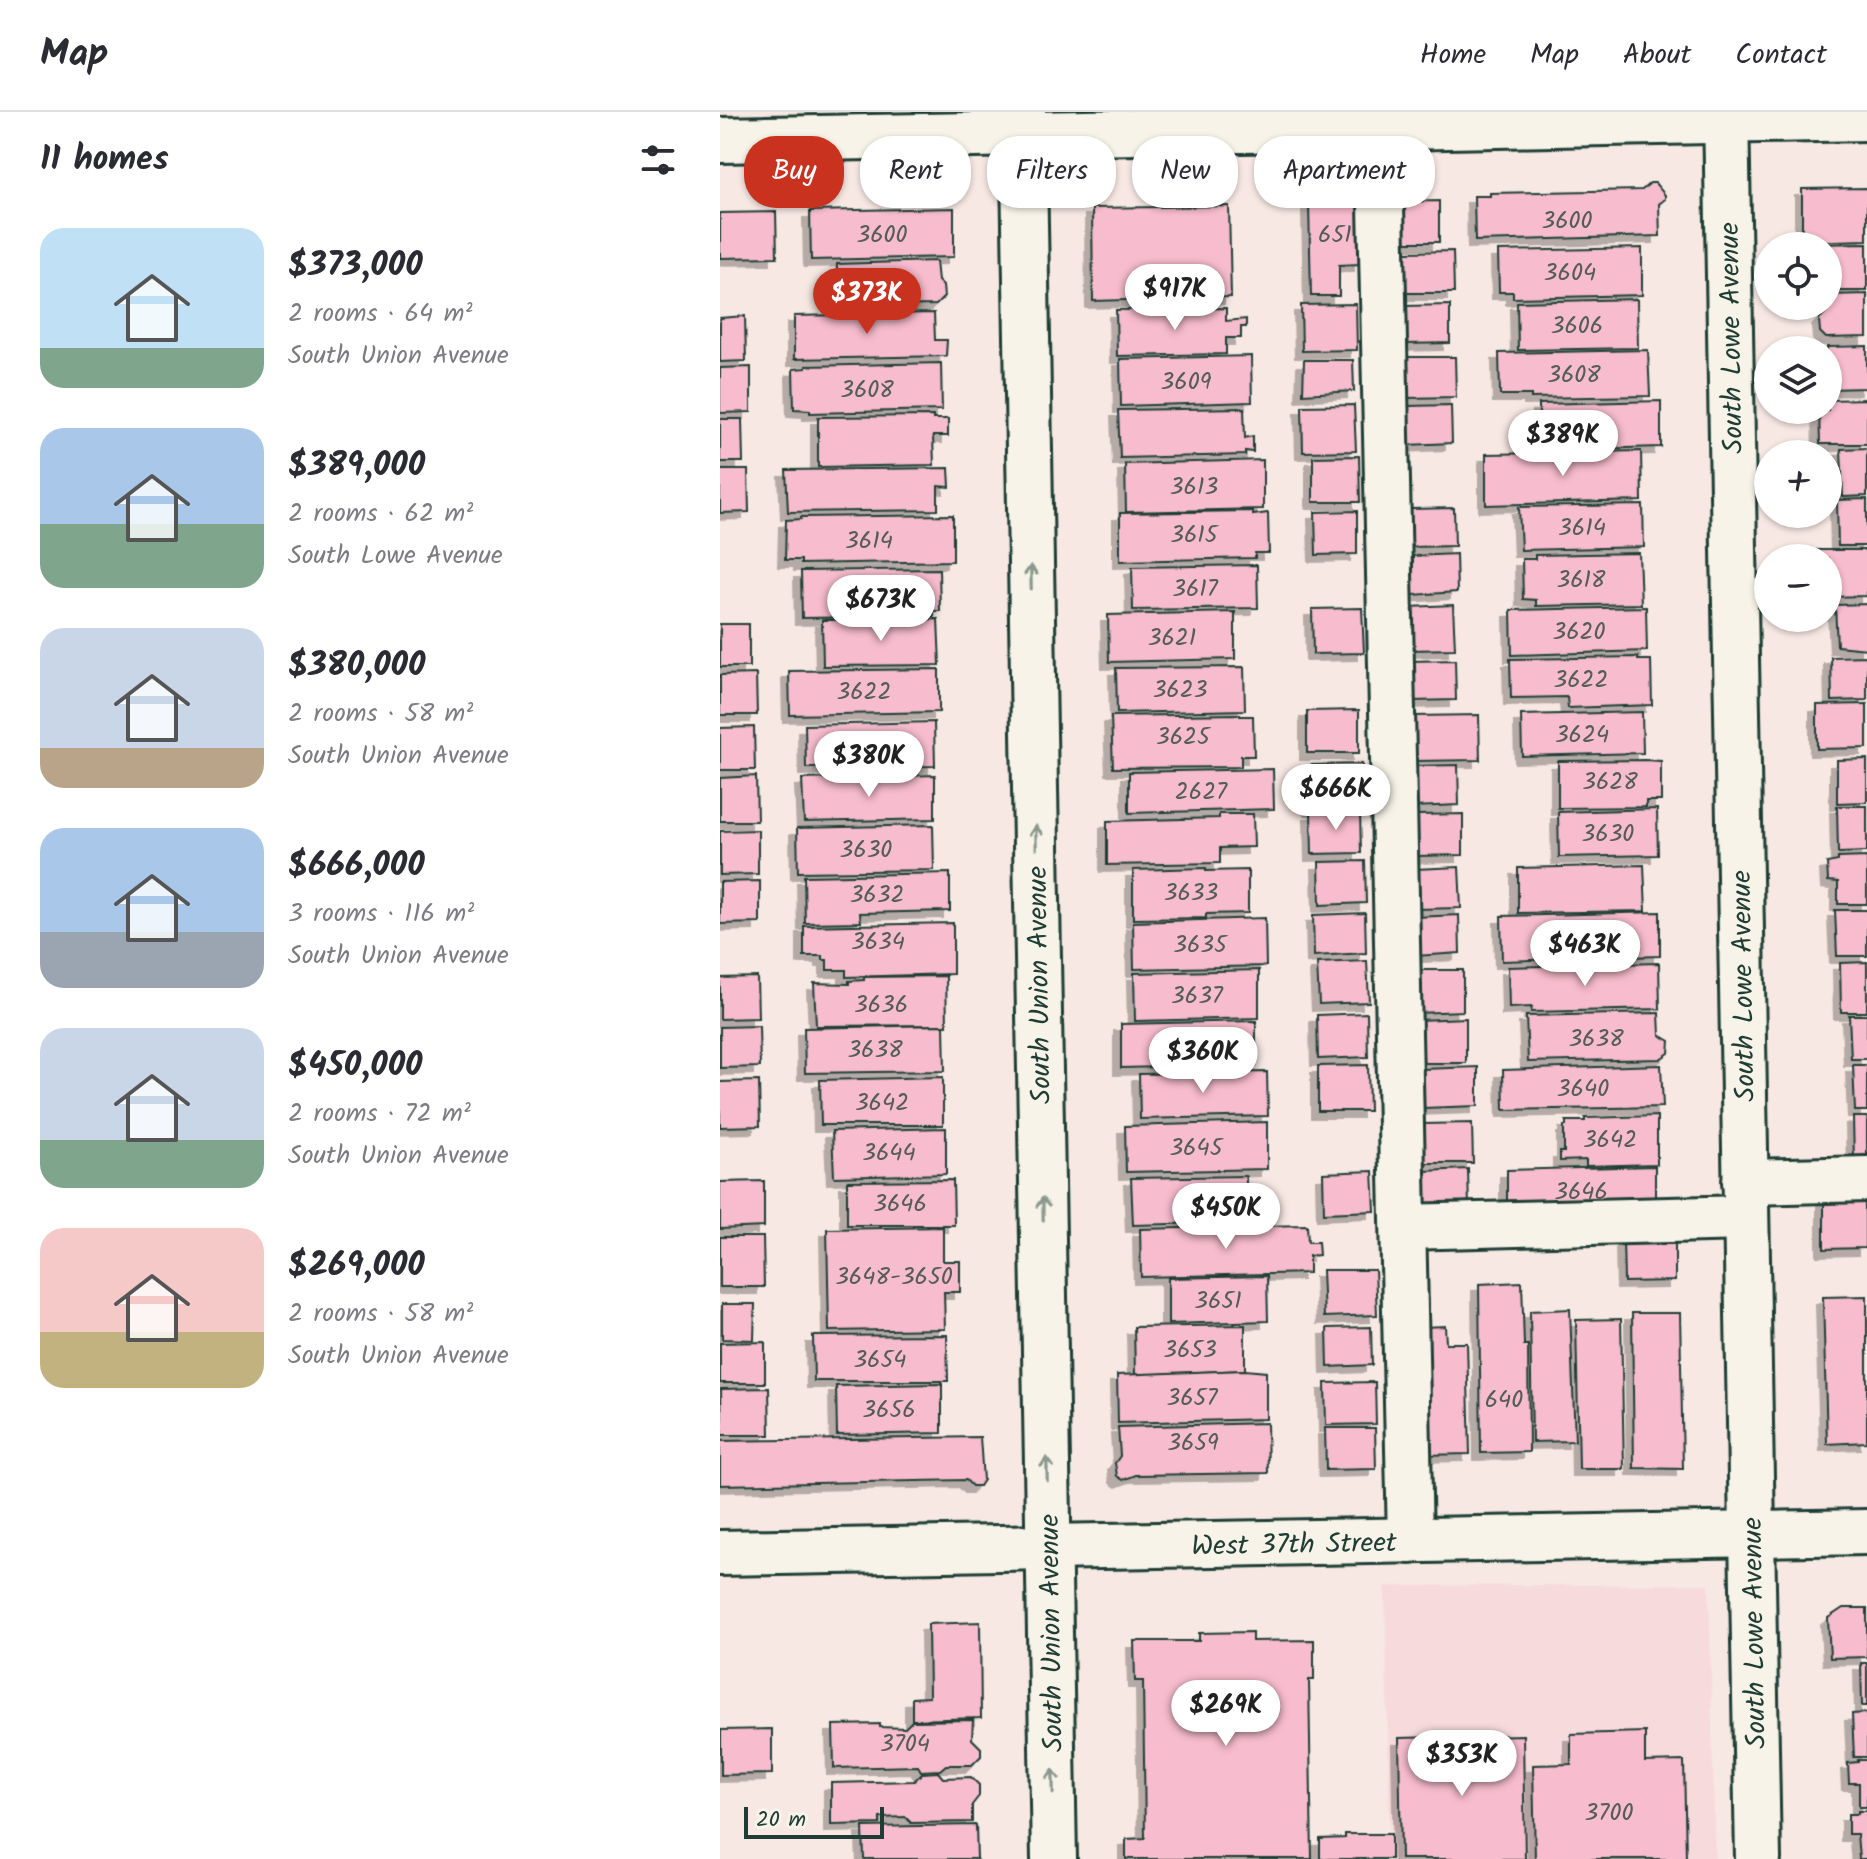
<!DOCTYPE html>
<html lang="en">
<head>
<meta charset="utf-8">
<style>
	:root { --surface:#fff; --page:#f2f2f3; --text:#2b2b33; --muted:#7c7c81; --line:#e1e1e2; --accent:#c8321e }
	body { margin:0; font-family:Kalam,sans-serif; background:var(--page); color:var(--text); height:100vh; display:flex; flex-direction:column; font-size:30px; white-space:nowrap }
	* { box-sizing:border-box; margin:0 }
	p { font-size:26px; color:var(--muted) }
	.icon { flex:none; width:44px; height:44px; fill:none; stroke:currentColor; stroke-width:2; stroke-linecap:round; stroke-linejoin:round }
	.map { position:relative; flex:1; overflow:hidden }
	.side { display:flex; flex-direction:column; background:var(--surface); width:720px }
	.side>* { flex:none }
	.hud { position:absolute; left:24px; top:24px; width:760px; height:72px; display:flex; gap:16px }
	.buttons { position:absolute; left:1034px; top:120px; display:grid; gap:16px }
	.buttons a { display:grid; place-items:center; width:88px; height:88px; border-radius:50%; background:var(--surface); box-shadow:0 2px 6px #0004; font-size:40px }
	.scale { position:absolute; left:24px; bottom:20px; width:140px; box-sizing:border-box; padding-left:8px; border:4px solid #1f3d34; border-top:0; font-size:22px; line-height:28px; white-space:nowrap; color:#1f3d34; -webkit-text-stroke:6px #f7f3e8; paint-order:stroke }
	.price { position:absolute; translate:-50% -68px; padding:0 18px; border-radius:28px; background:#fff; color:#222; font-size:26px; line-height:52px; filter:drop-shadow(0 2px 4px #0008) }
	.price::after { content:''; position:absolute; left:50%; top:48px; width:24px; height:18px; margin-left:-12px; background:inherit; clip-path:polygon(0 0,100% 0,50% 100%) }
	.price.active { background:var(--accent); color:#fff }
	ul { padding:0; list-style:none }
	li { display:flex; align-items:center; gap:24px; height:200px; padding:0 40px }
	li span { display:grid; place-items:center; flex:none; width:224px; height:160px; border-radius:24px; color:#555 }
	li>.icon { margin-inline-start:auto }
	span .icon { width:96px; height:96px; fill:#fffc; stroke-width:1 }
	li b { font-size:34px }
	h2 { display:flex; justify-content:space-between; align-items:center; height:96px; padding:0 40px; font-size:34px }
	.pill { padding:0 28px; border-radius:32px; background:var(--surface); box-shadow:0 2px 6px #0004; font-size:28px; line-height:72px }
	.pill.active { background:var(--accent); color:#fff }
	header { display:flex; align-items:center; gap:48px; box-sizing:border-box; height:112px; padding:0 40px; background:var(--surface); border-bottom:2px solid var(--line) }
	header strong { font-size:38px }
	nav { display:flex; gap:44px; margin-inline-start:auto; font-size:28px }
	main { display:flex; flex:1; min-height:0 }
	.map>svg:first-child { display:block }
</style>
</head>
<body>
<header>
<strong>Map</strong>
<nav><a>Home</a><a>Map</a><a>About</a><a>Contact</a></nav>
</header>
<main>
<section class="side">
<h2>11 homes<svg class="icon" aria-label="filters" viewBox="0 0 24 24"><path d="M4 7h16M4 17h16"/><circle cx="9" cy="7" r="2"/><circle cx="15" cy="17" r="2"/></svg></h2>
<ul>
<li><span style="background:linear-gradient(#bfe0f5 75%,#7fa58c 0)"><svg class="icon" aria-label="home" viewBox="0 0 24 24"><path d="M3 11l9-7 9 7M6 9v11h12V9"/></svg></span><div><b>$373,000</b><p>2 rooms · 64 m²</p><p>South Union Avenue</p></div></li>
<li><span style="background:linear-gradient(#a9c7e8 60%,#7fa58c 0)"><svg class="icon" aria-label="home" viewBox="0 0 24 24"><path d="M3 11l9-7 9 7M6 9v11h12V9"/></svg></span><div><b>$389,000</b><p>2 rooms · 62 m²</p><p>South Lowe Avenue</p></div></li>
<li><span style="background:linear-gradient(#c9d6e8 75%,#b9a48a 0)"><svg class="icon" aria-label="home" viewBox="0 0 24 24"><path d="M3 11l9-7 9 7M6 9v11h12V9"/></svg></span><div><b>$380,000</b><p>2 rooms · 58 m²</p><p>South Union Avenue</p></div></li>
<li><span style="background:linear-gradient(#a9c7e8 65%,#9aa5b1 0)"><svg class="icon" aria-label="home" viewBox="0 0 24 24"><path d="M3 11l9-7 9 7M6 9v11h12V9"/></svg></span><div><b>$666,000</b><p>3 rooms · 116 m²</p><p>South Union Avenue</p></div></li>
<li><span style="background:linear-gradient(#c9d6e8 70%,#7fa58c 0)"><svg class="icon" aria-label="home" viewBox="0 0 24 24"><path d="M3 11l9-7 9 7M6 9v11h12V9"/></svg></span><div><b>$450,000</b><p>2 rooms · 72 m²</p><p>South Union Avenue</p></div></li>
<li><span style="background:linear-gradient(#f6c9c9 65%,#c2b280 0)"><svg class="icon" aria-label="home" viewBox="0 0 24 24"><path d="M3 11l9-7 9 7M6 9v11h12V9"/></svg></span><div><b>$269,000</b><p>2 rooms · 58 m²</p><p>South Union Avenue</p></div></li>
</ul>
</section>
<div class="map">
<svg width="1147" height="1747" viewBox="0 0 1147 1747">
	<defs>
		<filter id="shadow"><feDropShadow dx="-7" dy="7" stdDeviation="0" flood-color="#0004"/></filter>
	</defs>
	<rect width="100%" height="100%" fill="#f7e8e3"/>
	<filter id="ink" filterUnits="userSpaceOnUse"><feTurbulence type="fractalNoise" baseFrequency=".0125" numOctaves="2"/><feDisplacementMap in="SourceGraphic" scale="16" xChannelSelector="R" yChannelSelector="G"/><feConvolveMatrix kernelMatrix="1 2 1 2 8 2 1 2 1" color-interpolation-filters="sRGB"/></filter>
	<g filter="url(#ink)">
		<polygon fill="#f7dbdc" points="989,1472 995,1747 670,1747 665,1474"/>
		<g fill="#f7bccd" stroke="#1f3d34" stroke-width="2" filter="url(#shadow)">
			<polygon points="930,71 935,71 945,83 945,87 939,92 940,124 755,129 754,84 770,84 770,81 922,78"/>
			<polygon points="1147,76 1147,128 1082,130 1082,77"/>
			<polygon points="719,89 719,130 679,130 678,90"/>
			<polygon points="639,90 641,152 619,153 619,184 591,184 589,92"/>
			<polygon points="509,94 511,185 373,189 372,96"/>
			<polygon points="234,96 234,145 91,148 90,99"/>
			<polygon points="56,100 57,145 0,146 0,101"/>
			<polygon points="1147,131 1147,179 1108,179 1108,134 1096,132"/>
			<polygon points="922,136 922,183 793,186 793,180 779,180 778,139"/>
			<polygon points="733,139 734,181 686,181 686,140"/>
			<polygon points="216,149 218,169 223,174 224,185 216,193 116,195 117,152"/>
			<polygon points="1147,182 1147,225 1106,226 1100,220 1099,207 1106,200 1108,183"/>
			<polygon points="917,187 918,236 798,238 797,190"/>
			<polygon points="636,192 637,238 582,239 581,193"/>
			<polygon points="730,193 730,231 686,232 684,194"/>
			<polygon points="506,196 506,209 526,207 526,215 521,215 521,226 506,226 506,242 397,244 396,198"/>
			<polygon points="214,201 215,228 227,228 226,244 74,247 74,204"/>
			<polygon points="25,204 26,249 0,250 0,206"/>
			<polygon points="1147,234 1147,276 1108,277 1107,235"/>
			<polygon points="928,238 930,284 811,286 811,283 780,283 779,241"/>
			<polygon points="531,244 532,290 401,294 400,247"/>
			<polygon points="686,245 735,245 736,285 686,286"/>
			<polygon points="584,248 633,248 634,279 583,282"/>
			<polygon points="221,251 222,298 90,301 90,298 74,297 73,257 86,256 86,254"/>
			<polygon points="31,255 31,300 0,301 0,256"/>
			<polygon points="1147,287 1147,332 1100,332 1099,298 1108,298 1108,288"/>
			<polygon points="941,289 941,335 835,338 835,334 819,335 819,292"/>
			<polygon points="634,293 636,339 583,340 582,294"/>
			<polygon points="731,293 732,331 688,333 688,294"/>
			<polygon points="524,296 525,326 533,324 533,340 525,339 525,343 400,346 398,298"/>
			<polygon points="213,304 213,307 228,307 228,324 213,324 214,353 98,355 98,305"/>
			<polygon points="0,307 22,307 23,350 0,350"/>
			<polygon points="1147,336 1147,384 1123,385 1121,337"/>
			<polygon points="921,339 922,389 766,393 766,342"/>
			<polygon points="639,344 640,390 593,390 593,345"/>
			<polygon points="543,348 543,397 406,400 405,352"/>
			<polygon points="229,356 230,375 218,374 218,398 68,400 66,358"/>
			<polygon points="0,358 28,358 29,400 0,401"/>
			<polygon points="1147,387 1147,434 1118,434 1117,388"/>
			<polygon points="923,393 924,435 801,438 799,395"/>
			<polygon points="734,396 735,434 691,435 691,397"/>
			<polygon points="533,399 533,403 548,401 549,441 535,441 535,446 400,449 400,401"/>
			<polygon points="637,399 637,442 596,443 595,400"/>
			<polygon points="233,403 233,449 81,452 81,448 65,448 66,408 81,407 81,405"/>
			<polygon points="1096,438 1147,438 1147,484 1108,485 1108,446 1096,446"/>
			<polygon points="919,441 921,492 816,494 816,488 803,487 802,447 815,447 815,443"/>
			<polygon points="736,442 737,480 693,483 693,444"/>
			<polygon points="537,453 538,496 413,498 412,455"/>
			<polygon points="219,457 220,499 214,499 214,504 82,506 81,459"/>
			<polygon points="1147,492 1147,537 1117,534 1115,493"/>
			<polygon points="733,493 735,537 690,538 689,495"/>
			<polygon points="926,495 927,539 792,543 791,498"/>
			<polygon points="642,496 644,541 593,542 592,497"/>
			<polygon points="515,500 515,547 389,550 388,503"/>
			<polygon points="218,507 220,553 103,554 102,508"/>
			<rect x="0" y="512" width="29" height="43"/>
			<polygon points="1147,544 1147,588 1112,589 1111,545"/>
			<polygon points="918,545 918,548 931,548 932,593 848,596 847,585 791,586 790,547"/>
			<polygon points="735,548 736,588 691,589 690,549"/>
			<polygon points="524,555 525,598 397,601 396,556"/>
			<polygon points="219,557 219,600 70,603 69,559"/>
			<polygon points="36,562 37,603 0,603 0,563"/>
			<polygon points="1147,592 1147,636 1097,637 1097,593"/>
			<polygon points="639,598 639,641 587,641 587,599"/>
			<polygon points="922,600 923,641 802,644 801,603"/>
			<polygon points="520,602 520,604 533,604 534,644 521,644 521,655 393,656 391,604"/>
			<polygon points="759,603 760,648 694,649 693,604"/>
			<polygon points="214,610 215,654 86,656 85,613"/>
			<polygon points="34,615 35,658 0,658 0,616"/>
			<polygon points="1147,647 1147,690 1117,691 1117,648"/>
			<polygon points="925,648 941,649 941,689 926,689 926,695 838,696 838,649"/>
			<polygon points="642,652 643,696 591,696 591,653"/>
			<polygon points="738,653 739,693 694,695 693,654"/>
			<polygon points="553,657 554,697 409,701 409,660"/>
			<polygon points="215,663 215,707 84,710 82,667"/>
			<polygon points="36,664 37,709 0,709 0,666"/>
			<polygon points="1117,694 1147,694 1147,740 1118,741"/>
			<polygon points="937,697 938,743 839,745 838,700"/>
			<polygon points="640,699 641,741 592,742 591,700"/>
			<polygon points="499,702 533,702 534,735 500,736 500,751 387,753 387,709 499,706"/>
			<polygon points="743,702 743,743 697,744 697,703"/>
			<polygon points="213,713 214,758 78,760 77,716"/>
			<polygon points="38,718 38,762 0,763 0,719"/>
			<polygon points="1147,745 1147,792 1118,792 1118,770 1108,769 1107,751 1118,749 1118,746"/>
			<polygon points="645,749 646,791 600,793 599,750"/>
			<polygon points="924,753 926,799 798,801 798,756"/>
			<polygon points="739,755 741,796 695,797 695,757"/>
			<polygon points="486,756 486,759 528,758 528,801 486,802 486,806 413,807 413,758"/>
			<polygon points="230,761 230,799 140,801 141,810 85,811 84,764"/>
			<polygon points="40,769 40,811 0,812 0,770"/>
			<polygon points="1115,798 1147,798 1147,844 1117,844"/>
			<polygon points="940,800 940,844 782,849 781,804"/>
			<polygon points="645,801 646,841 594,844 593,803"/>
			<polygon points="739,803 740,841 696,844 695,805"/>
			<polygon points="545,806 546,854 414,857 413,810"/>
			<polygon points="233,811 233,862 126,865 126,858 107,858 107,848 103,848 103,844 84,844 84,814"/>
			<polygon points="647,849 649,890 599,892 597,851"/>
			<polygon points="1147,850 1147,900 1121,900 1120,851"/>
			<polygon points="939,851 940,897 811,900 812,895 789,896 788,855"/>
			<polygon points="539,858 539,906 415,909 414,861"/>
			<polygon points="697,858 743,858 743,899 697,901"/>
			<polygon points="226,864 227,913 96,914 94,871 129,872 129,869 144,868 144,865"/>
			<polygon points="37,865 38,906 0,907 0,866"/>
			<polygon points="647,901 648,945 598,947 597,903"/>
			<polygon points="939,901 940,923 950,929 949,941 940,947 808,950 806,904"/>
			<polygon points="1129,903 1147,903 1147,947 1131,947"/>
			<polygon points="746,906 746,951 699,951 699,908"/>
			<polygon points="536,909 536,953 401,956 401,912"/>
			<polygon points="224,913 225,959 85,961 84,916"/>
			<polygon points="39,914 40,955 0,956 0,915"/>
			<polygon points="648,953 649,999 598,999 598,954"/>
			<polygon points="941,953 943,995 784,998 783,958"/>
			<polygon points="1133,953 1147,953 1147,999 1135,999"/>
			<polygon points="758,955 758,994 703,996 702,957"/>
			<polygon points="547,960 548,1004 420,1007 419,962"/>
			<polygon points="223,965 223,1013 101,1013 100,968"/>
			<polygon points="39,969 40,1014 0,1015 0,970"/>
			<polygon points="937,1004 937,1052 866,1054 866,1048 840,1049 840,1040 844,1040 844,1014 846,1014 846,1009 865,1009 865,1006"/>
			<polygon points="1133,1005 1147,1005 1147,1051 1134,1051"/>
			<polygon points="547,1010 547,1057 406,1060 405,1014"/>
			<polygon points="752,1011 753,1051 705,1051 703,1012"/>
			<polygon points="226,1016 226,1062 114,1065 112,1019"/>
			<polygon points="935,1054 935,1101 787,1104 787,1058"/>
			<polygon points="748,1057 749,1096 706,1097 705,1059"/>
			<polygon points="653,1059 655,1099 604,1101 603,1061"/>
			<polygon points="526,1064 526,1082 541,1081 541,1106 527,1107 527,1110 413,1113 411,1066"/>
			<polygon points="233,1068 234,1113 127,1113 127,1069"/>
			<polygon points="44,1069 44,1115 0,1117 0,1070"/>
			<polygon points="1145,1086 1145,1136 1104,1137 1104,1087"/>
			<polygon points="587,1113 588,1130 598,1130 599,1143 589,1144 589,1161 421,1165 420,1117"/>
			<polygon points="223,1115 223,1149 240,1149 240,1180 224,1180 225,1217 109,1219 107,1117"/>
			<polygon points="0,1125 43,1125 44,1175 0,1175"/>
			<polygon points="903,1127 955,1127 955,1169 904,1170"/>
			<polygon points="602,1158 655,1158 657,1203 604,1205"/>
			<polygon points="547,1164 548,1209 448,1212 448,1166"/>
			<polygon points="802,1170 804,1233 808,1233 809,1340 761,1341 759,1172"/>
			<polygon points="1147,1184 1147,1330 1107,1332 1103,1185"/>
			<polygon points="2,1192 35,1192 34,1228 2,1227"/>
			<polygon points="850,1197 855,1329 812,1330 810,1199"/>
			<polygon points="912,1201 960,1201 963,1357 914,1356"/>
			<polygon points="901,1207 904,1357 859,1357 856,1208"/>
			<polygon points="525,1213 525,1258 415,1263 414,1215"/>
			<polygon points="725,1214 726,1231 747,1231 750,1342 703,1343 703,1215"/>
			<polygon points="651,1215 652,1253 608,1255 607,1216"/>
			<polygon points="227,1223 228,1269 94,1269 93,1224"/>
			<polygon points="45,1230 45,1271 0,1271 0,1231"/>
			<polygon points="525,1258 546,1260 546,1307 398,1311 397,1263"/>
			<polygon points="655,1270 656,1312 606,1313 605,1271"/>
			<polygon points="222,1272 222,1321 117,1323 116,1274"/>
			<polygon points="49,1276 50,1323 2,1323 1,1277"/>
			<polygon points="547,1311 548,1361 416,1363 403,1368 397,1364 395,1351 400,1344 398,1315"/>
			<polygon points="605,1316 655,1316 656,1357 606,1358"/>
			<polygon points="260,1325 263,1368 259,1374 252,1374 246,1368 0,1373 0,1329"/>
			<polygon points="1123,1496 1147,1496 1147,1545 1110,1546 1108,1506"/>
			<polygon points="260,1510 261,1606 192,1608 192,1586 209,1585 208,1512"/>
			<polygon points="532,1520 532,1529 594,1528 594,1568 589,1568 592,1747 406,1747 406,1727 425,1726 423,1569 415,1569 414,1529 479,1529 479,1521"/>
			<polygon points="1141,1551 1147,1551 1147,1594 1142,1594"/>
			<polygon points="1147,1601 1147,1645 1134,1645 1132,1602"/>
			<polygon points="253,1608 252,1627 261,1636 261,1644 252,1653 226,1653 220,1658 201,1659 198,1654 114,1656 113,1613 160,1612 160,1615 185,1616 192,1609"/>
			<polygon points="52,1617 52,1662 1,1663 1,1618"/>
			<polygon points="925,1620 925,1650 964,1649 966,1747 815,1747 813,1653 851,1652 851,1622"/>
			<polygon points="803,1623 805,1747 681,1747 679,1626"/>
			<polygon points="1138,1648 1147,1648 1147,1695 1139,1695 1139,1671 1129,1671 1128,1651 1138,1650"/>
			<polygon points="218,1660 223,1666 251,1665 259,1673 259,1684 252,1693 252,1710 191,1711 186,1705 160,1706 160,1712 111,1713 111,1671 194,1669 202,1661"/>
			<polygon points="1138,1699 1147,1699 1147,1747 1139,1747 1137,1722 1128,1722 1128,1702 1138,1702"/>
			<polygon points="256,1713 257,1747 144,1747 143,1715"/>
			<polygon points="625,1722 671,1722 671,1747 600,1747 600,1727 625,1726"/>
		</g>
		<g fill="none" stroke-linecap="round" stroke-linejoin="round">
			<g stroke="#1f3d34" stroke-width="50">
				<g id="minor">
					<polyline points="303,0 334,1747"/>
					<polyline points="659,0 690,1429"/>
					<polyline points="1006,0 1038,1747"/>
					<polyline points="0,28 1147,6"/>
					<polyline points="1025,1070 1147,1067"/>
					<polyline points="684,1115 1026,1106"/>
					<polyline points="0,1441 1147,1420"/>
				</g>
			</g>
			<use href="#minor" stroke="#f7f3e8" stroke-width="44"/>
		</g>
		<defs><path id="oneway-shaft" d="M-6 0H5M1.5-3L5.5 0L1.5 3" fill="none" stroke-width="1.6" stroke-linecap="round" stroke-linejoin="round" transform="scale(2)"/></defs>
		<g stroke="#8b988e">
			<use href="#oneway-shaft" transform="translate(311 465) rotate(-91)"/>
			<use href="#oneway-shaft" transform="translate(316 725) rotate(-91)"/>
			<use href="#oneway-shaft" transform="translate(323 1097) rotate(-91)"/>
			<use href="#oneway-shaft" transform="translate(327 1357) rotate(-91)"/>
			<use href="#oneway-shaft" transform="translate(333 1669) rotate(-91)"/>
		</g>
	</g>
	<g text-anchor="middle" stroke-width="8" stroke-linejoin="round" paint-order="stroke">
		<g font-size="24" fill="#555d5a">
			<text x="847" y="116">3600</text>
			<text x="162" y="130">3600</text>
			<text x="615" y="130">651</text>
			<text x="850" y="168">3604</text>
			<text x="857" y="221">3606</text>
			<text x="854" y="270">3608</text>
			<text x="466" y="277">3609</text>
			<text x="147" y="285">3608</text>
			<text x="474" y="382">3613</text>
			<text x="862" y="423">3614</text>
			<text x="474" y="430">3615</text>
			<text x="149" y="436">3614</text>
			<text x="861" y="475">3618</text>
			<text x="475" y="484">3617</text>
			<text x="859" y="527">3620</text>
			<text x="452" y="533">3621</text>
			<text x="861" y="575">3622</text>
			<text x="460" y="585">3623</text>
			<text x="144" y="587">3622</text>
			<text x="862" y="630">3624</text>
			<text x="463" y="632">3625</text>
			<text x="890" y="677">3628</text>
			<text x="481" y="687">2627</text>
			<text x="888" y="729">3630</text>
			<text x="146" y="745">3630</text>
			<text x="471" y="788">3633</text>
			<text x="157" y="790">3632</text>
			<text x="158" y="837">3634</text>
			<text x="480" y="840">3635</text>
			<text x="477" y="891">3637</text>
			<text x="161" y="900">3636</text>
			<text x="876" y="934">3638</text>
			<text x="155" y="945">3638</text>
			<text x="863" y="984">3640</text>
			<text x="162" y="998">3642</text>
			<text x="890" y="1035">3642</text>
			<text x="476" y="1043">3645</text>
			<text x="169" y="1048">3644</text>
			<text x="861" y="1087">3646</text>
			<text x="180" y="1099">3646</text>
			<text x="174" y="1172">3648-3650</text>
			<text x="498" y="1196">3651</text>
			<text x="470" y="1245">3653</text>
			<text x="160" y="1255">3654</text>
			<text x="472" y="1293">3657</text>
			<text x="784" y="1295">640</text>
			<text x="169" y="1305">3656</text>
			<text x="473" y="1338">3659</text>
			<text x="185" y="1639">3704</text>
			<text x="889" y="1708">3700</text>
		</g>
		<g font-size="28" fill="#1f3d34" stroke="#f7f3e8">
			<text transform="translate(1010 226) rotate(-91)" y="10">South Lowe Avenue</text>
			<text transform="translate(318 873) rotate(-91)" y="10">South Union Avenue</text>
			<text transform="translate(1022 874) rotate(-91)" y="10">South Lowe Avenue</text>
			<text transform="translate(574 1431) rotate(-1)" y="10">West 37th Street</text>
			<text transform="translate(330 1521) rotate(-91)" y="10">South Union Avenue</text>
			<text transform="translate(1033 1521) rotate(-91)" y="10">South Lowe Avenue</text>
		</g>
	</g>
</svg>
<div class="buttons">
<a><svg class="icon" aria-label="locate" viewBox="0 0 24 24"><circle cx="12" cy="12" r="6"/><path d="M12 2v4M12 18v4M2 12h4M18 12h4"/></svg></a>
<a><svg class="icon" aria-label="layers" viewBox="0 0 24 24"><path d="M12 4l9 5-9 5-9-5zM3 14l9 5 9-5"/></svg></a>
<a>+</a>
<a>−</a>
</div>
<div class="scale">20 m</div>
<b class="price" style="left:455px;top:220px">$917K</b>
<b class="price active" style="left:147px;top:224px">$373K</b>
<b class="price" style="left:843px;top:366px">$389K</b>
<b class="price" style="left:161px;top:531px">$673K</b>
<b class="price" style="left:149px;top:687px">$380K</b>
<b class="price" style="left:616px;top:720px">$666K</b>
<b class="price" style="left:865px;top:876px">$463K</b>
<b class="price" style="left:483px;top:983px">$360K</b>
<b class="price" style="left:506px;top:1139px">$450K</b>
<b class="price" style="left:506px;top:1636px">$269K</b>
<b class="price" style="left:742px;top:1686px">$353K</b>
<div class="hud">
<a class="pill active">Buy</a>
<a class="pill">Rent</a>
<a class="pill">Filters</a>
<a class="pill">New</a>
<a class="pill">Apartment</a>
</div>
</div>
</main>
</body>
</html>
